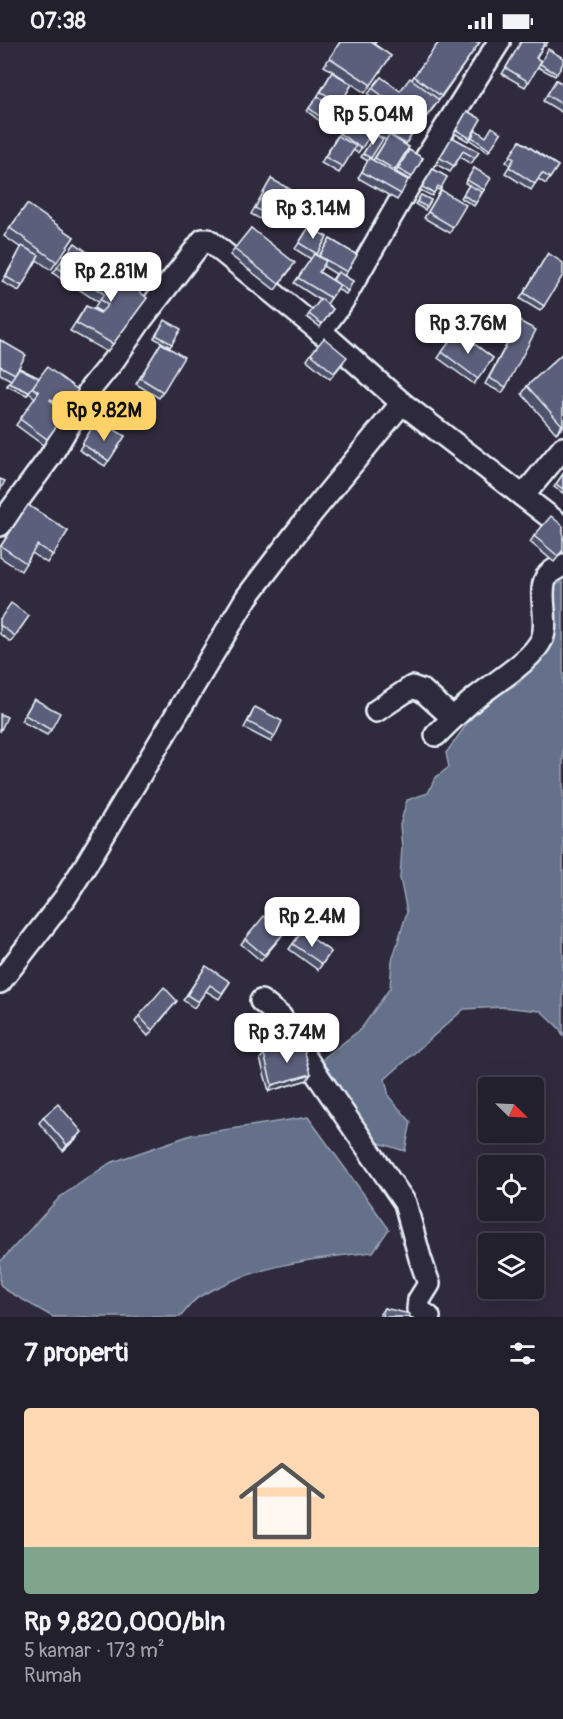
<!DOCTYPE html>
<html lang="id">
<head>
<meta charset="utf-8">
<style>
	:root { --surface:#23202e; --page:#2b2836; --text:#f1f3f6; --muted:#a3a3aa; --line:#403e4a; --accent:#ffd166 }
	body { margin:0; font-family:Pangolin,sans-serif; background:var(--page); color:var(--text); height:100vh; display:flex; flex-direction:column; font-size:22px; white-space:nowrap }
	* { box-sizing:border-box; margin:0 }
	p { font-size:20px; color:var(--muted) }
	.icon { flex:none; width:33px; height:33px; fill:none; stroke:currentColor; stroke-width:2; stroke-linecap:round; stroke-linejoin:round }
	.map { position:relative; height:1275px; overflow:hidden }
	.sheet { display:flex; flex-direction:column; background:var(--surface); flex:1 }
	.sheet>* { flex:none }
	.needle { width:39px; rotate:114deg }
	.controls { position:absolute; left:478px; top:1035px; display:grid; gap:12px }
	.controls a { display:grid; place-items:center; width:66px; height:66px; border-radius:6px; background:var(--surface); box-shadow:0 6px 24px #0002,0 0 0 2px var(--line); font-size:30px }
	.price { position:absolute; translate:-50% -51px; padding:0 14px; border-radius:12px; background:#fff; color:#222; font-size:20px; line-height:39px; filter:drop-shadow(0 2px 3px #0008) }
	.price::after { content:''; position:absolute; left:50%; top:36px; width:18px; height:14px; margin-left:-9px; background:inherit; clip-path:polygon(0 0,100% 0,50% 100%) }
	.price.on { background:var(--accent); color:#111 }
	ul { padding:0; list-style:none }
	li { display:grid; align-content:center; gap:12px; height:318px; padding:0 24px }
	li span { display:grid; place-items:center; height:186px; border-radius:6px; color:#555 }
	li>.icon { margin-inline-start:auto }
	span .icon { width:108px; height:108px; fill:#fffc; stroke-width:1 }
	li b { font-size:26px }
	h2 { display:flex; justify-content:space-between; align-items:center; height:72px; padding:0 24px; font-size:26px }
	.status { display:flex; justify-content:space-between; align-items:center; height:42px; padding:0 30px; background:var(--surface); direction:ltr }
	.status svg { height:16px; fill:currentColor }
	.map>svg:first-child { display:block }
</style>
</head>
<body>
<div class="status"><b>07:38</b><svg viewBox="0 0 49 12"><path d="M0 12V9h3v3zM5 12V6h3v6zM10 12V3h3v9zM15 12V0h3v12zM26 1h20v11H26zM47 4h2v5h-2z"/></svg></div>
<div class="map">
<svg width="563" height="1275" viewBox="0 0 563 1275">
	<rect width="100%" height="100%" fill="#2f2a3d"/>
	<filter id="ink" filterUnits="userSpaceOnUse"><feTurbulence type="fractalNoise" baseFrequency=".0167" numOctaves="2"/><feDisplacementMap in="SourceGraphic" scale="12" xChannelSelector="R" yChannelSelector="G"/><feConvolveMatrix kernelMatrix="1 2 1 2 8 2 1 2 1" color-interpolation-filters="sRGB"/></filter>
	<g filter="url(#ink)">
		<g fill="#65708a" stroke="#99a4b6" stroke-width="1.5">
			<polygon points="563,540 563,994 560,987 541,969 503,965 464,967 385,1037 389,1055 411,1080 405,1109 373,1099 318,1026 325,1015 361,987 390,946 392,919 407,870 400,836 402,806 400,783 407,758 428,751 435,736 449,725 446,711 474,672 497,651 518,642 541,616 548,545"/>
			<path d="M308,1075l81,112 -16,23c-59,6 -122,14 -174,45 -7,4 -13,14 -19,20h-127l-49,-28 -4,-5v-22l60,-65 50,-34 81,-28z"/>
		</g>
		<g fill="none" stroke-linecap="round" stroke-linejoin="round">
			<g stroke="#e8f1f8" stroke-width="26">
				<g id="minor">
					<polyline points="320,290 342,260 408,145 499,0"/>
					<polyline points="523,454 563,406"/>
					<polyline points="0,483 50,415 91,346 113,319 141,278 203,198 208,198 332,299 402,361 563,485"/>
					<polyline points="376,669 412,645 423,649 453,676"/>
					<path d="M436,693c12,-12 24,-24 37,-35 20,-17 58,-38 69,-61 8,-19 -6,-50 6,-64 3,-4 10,-7 15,-10"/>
					<polyline points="0,940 65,856 87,821 247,555 302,483 402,361"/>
					<polyline points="261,959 281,975 303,1012 405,1161 420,1216 429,1242 419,1258 418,1267 429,1275"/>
				</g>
			</g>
			<use href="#minor" stroke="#2f2a3d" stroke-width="21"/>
		</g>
		<g fill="#4e516a" stroke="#e8f1f8" stroke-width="1.5" fill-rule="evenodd">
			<polygon points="340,0 376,0 374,2 391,14 365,51 352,42 337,67 327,61 336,68 325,83 307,69 317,55 332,30 346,38 324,24"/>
			<polygon points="439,0 480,0 435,64 417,87 415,86 405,103 409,105 394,130 401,152 397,158 358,136 368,119 361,115 375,92 370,117 373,118 386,98 372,90 358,111 353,108 339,131 321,121 334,99 352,73 368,84 380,64 406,79 368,52 381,35 400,49 412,37"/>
			<polygon points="521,0 548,0 545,4 544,3 536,16 541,19 563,21 555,34 538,25 525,45 502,32"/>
			<polygon points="556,38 563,42 563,71 543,59"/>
			<polygon points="467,69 481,77 468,99 454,91"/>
			<polygon points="476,88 486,95 501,91 488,110 470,98"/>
			<polygon points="452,95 479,110 471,122 460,115 450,130 436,122"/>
			<polygon points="520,99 558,124 546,142 538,137 531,148 505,131 510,123 506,120"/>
			<polygon points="409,108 423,116 410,138 396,130"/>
			<polygon points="474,126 484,148 474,164 461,156 469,143 465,141"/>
			<polygon points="433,127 447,135 439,148 436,147 432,154 420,148"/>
			<polygon points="271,137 273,176 269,182 251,172"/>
			<polygon points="441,148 453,185 450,191 424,176"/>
			<polygon points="421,153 431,158 425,168 415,162"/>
			<polygon points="27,162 74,195 51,228 37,218 19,249 2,240 21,206 4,194"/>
			<path d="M309,185l18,10 -11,18 2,2 12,-18 27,16 -13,21 9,5 -7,13 -9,-5 -10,15 -3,-2 9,7 -13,18 -13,-10 13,-17 -26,-17 17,-24 -16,-10zM323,224l13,8 -4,6 -13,-8z"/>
			<polygon points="251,186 291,227 275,248 230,213"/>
			<polygon points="75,201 95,216 74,246 53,231"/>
			<polygon points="548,211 544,264 540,269 520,257"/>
			<polygon points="83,238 147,256 107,310 70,289 86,264 100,271 101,270 94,266 98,260 77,246"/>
			<polygon points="519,279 506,345 502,351 485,342"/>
			<polygon points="163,281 172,302 170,305 154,296"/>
			<polygon points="457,289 493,316 474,342 438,316"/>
			<polygon points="0,298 19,326 39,336 78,348 64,369 66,371 43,403 16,383 35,356 29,351 27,353 7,344 11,338 0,332"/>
			<polygon points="161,301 163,350 159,356 136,342"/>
			<polygon points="563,311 563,385 556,391 522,352 527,344"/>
			<polygon points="311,312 343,321 330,337 307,318"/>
			<polygon points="92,386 99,390 125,394 105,424 79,408"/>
			<polygon points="563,432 563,451 554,445"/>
			<polygon points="22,471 68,489 47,521 32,511 21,529 0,515 0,505"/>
			<polygon points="534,494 563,509 554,520 530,500"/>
			<polygon points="29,574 11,600 0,592 0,577"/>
			<polygon points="34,657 51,688 47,693 21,679"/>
			<polygon points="255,665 275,694 271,700 244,686"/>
			<polygon points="302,889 331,910 318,928 289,907"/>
			<polygon points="280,896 261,919 241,902 245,897"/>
			<polygon points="206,924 230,940 219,957 206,949 194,966 183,958"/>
			<polygon points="177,959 148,994 135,980 139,974"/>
			<polygon points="264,1012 307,1038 269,1049 260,1017"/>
			<polygon points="43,1075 78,1095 63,1109 39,1081"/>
			<polygon points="384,1266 409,1275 380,1275 380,1272"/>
		</g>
		<g fill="#404256" stroke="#e8f1f8" stroke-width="1.5">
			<polygon points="9,341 29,350 27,353 7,344"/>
			<polygon points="563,382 563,385 556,391 562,383"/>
			<polygon points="311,1032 307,1038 269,1049 272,1043"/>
			<polygon points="82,1090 78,1095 63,1109 67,1103"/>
		</g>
		<g fill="#5b5e7b" stroke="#e8f1f8" stroke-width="1.5">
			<polygon points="340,0 371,0 391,14 371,43 330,16"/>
			<polygon points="439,0 480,0 441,54 414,34"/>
			<polygon points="521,0 545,0 536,16 541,19 529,40 506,26"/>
			<polygon points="548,7 563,16 563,21 557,32 540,22"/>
			<polygon points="332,30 352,42 341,61 321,50"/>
			<polygon points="381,35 400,49 410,36 439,58 421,81 372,46"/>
			<polygon points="556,38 563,42 563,63 547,53"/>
			<polygon points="318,54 336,68 327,80 309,66"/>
			<polygon points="380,64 416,85 406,102 371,81"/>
			<polygon points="467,69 481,77 470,96 456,88"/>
			<polygon points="352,73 374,87 362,106 340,92"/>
			<polygon points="492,85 501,91 490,108 472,95 476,88 486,95"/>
			<polygon points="375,92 383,97 371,116 363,112"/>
			<polygon points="389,93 409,105 395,128 375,116"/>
			<polygon points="338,94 356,104 343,125 325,115"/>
			<polygon points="452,95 479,110 475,116 463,109 454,124 440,116"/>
			<polygon points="520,99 558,124 550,136 542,131 535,142 509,125 514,117 510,114"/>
			<polygon points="409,108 423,116 412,135 398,127"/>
			<polygon points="369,116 408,138 401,152 362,130"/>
			<polygon points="474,126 491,136 484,148 467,138"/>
			<polygon points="433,127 447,135 441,146 438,144 434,151 422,145"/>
			<polygon points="271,137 290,147 273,176 255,166"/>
			<polygon points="469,143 482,150 476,161 463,153"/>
			<polygon points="441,148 466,163 453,185 428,170"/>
			<polygon points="421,153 431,158 427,165 417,160"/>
			<polygon points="27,162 74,195 57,220 10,186"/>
			<polygon points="309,185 327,195 317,212 299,201"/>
			<polygon points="251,186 295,221 279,242 234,207"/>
			<polygon points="330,197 357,213 347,230 319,214"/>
			<polygon points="75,201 95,216 77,240 57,225"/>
			<polygon points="22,204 39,213 22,244 6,235"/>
			<polygon points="548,211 563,221 563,233 544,264 524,251"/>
			<polygon points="314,212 326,219 319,230 340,243 331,256 298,236"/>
			<polygon points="99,217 147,256 113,302 76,281 86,264 100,271 108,263 100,258 104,252 83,238"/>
			<polygon points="338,230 353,239 348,249 333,238"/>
			<polygon points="321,257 333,267 322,282 309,272"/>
			<polygon points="165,278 181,287 172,302 156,293"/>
			<polygon points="519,279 536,288 506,345 489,336"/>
			<polygon points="457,289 493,316 478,337 442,310"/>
			<polygon points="324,296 347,315 334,331 311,312"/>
			<polygon points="0,298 26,313 15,332 0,324"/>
			<polygon points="161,301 184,315 163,350 140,336"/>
			<polygon points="563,311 563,382 562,383 527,344"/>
			<polygon points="47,325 78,348 65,367 51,357 50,358 66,371 47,397 20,377 39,350 32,345"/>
			<polygon points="19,326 39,336 29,350 9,341"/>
			<polygon points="105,382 125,394 109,419 82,402 92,386 100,390"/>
			<polygon points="563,432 563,447 556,442"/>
			<polygon points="0,437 5,439 0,448"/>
			<polygon points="28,463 68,489 53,513 37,503 26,521 1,504"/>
			<polygon points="551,474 563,484 563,508 558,514 534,494"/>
			<polygon points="11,561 29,574 15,594 0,583 0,577"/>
			<polygon points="34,657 60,671 51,688 25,673"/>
			<polygon points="255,665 282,679 275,694 248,680"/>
			<polygon points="0,672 7,675 0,690"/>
			<polygon points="264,874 284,891 264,913 245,897"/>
			<polygon points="302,889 331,910 322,922 293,902"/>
			<polygon points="206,924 230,940 222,951 210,943 198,960 187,953"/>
			<polygon points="164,945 177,959 152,988 139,974"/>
			<polygon points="302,1000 311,1032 272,1043 264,1012"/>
			<polygon points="58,1062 82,1090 67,1103 43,1075"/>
			<polygon points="384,1266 410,1272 409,1275 383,1275"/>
		</g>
	</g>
</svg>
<div class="controls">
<a><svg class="needle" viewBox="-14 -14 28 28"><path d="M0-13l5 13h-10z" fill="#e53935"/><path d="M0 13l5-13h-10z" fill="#a3a3aa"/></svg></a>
<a><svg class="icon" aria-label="locate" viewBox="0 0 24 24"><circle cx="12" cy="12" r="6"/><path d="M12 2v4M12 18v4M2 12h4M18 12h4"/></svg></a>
<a><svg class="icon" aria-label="layers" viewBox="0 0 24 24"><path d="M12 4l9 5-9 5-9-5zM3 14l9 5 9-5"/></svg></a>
</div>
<b class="price" style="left:373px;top:104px">Rp 5.04M</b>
<b class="price" style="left:313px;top:198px">Rp 3.14M</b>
<b class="price" style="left:111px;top:261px">Rp 2.81M</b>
<b class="price" style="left:468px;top:313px">Rp 3.76M</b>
<b class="price on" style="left:104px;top:400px">Rp 9.82M</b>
<b class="price" style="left:312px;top:906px">Rp 2.4M</b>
<b class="price" style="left:287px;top:1022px">Rp 3.74M</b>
</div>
<section class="sheet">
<h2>7 properti<svg class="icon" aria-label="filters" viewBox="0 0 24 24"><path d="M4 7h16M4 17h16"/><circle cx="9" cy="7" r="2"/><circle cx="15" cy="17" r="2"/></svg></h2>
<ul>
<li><span style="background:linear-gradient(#ffd9b3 75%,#7fa58c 0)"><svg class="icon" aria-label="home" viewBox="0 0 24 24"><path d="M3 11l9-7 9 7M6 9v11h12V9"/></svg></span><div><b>Rp 9,820,000/bln</b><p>5 kamar · 173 m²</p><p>Rumah</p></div></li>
</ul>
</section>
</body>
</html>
